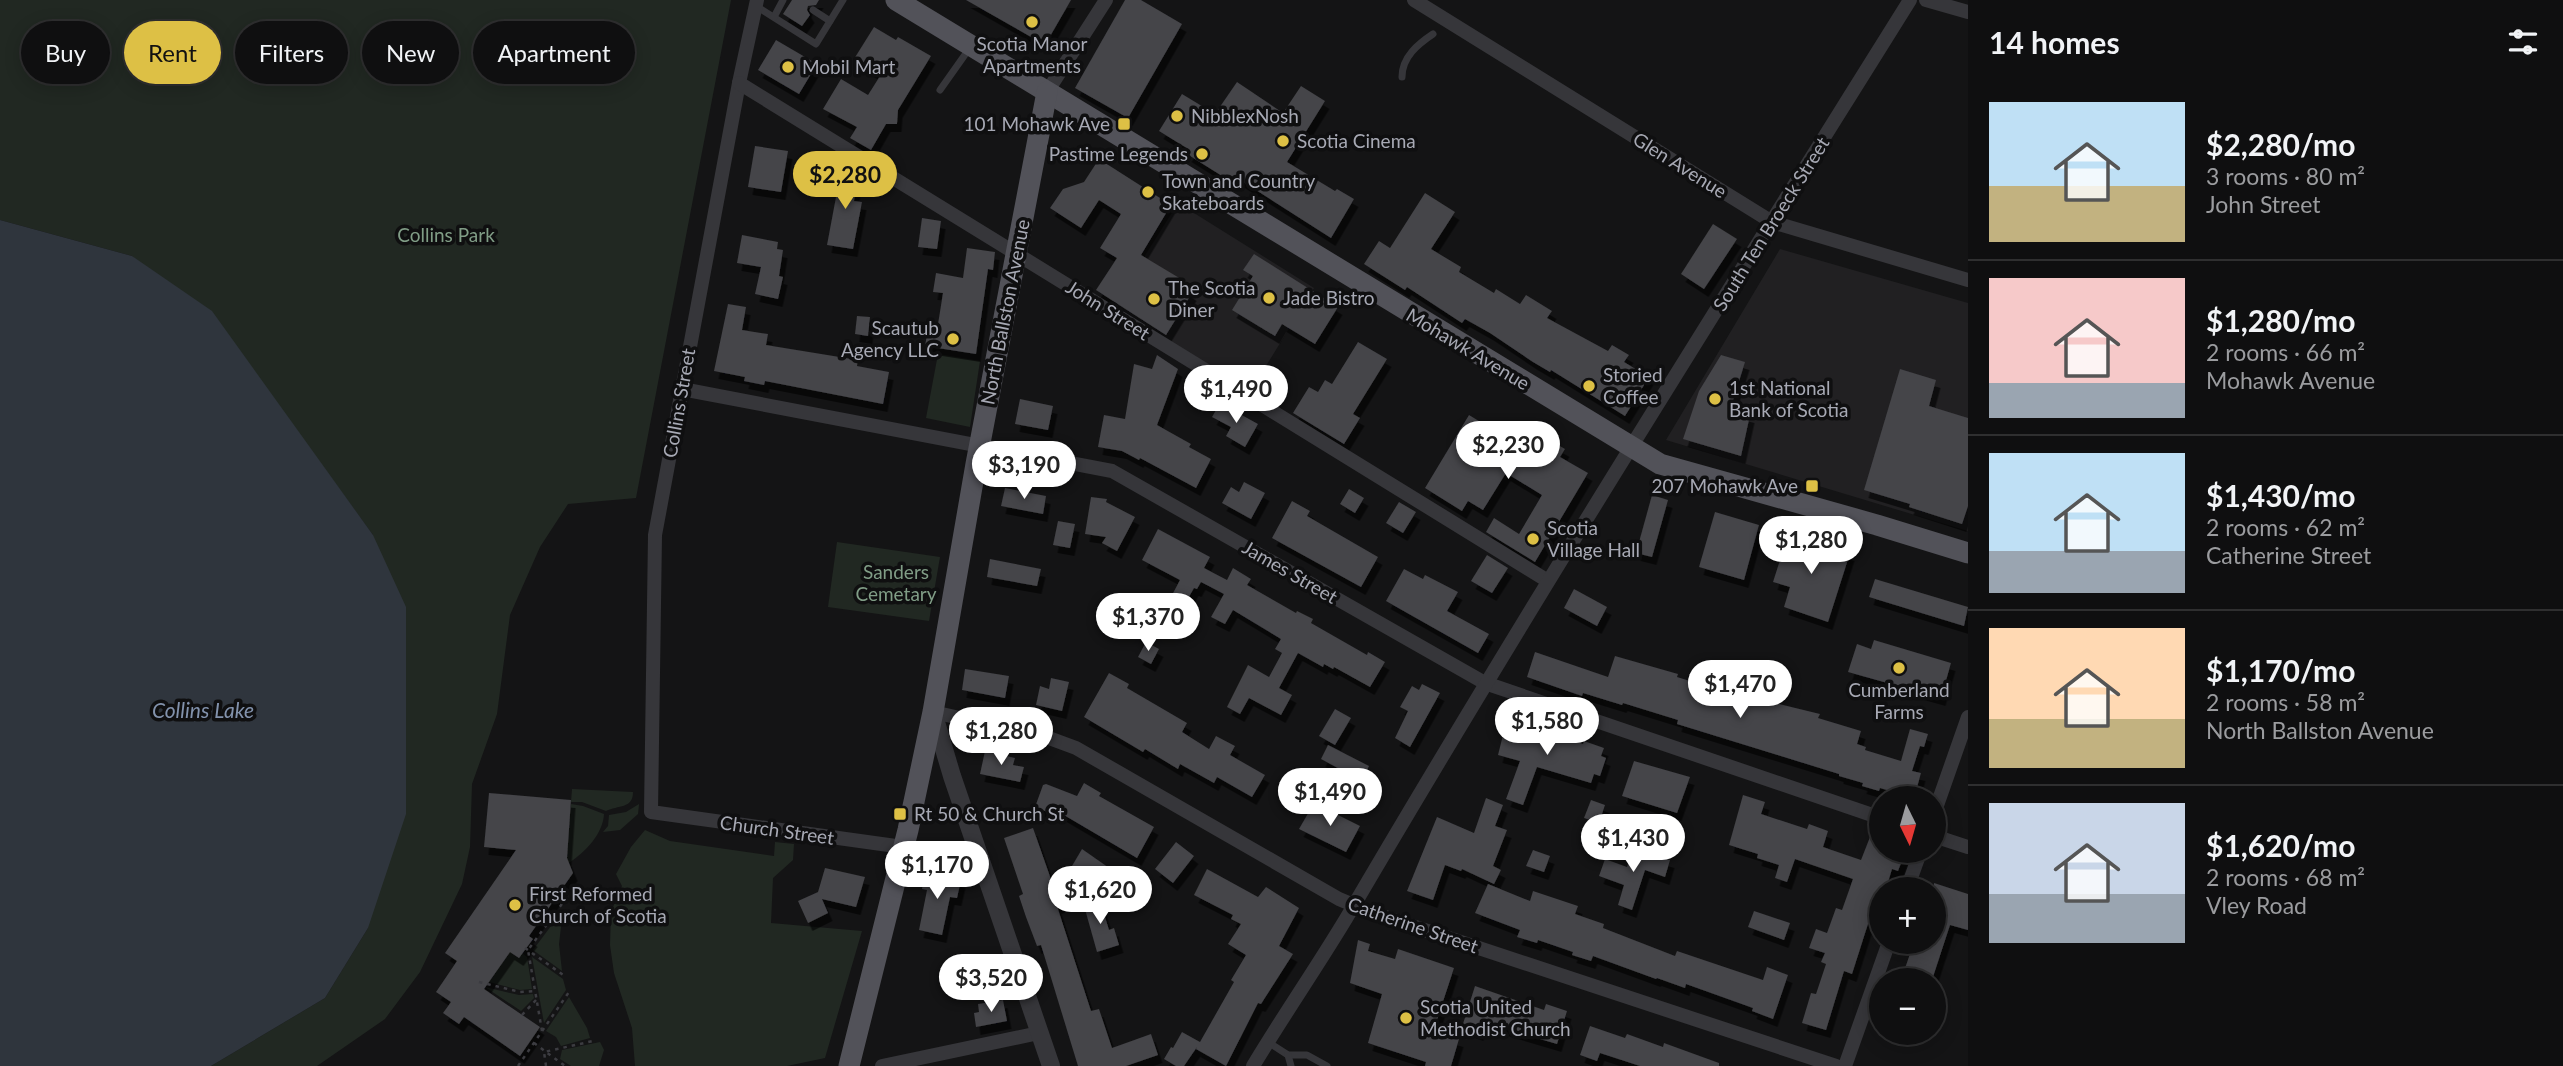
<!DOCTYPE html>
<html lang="en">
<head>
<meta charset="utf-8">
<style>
	:root { --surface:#0f0f10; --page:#1d1d1e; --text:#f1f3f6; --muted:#9b9c9f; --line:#2f2f30; --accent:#ddc045 }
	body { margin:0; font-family:Lato,sans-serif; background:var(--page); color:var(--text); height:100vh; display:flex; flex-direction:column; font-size:26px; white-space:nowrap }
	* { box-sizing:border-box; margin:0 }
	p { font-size:23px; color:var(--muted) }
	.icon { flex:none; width:38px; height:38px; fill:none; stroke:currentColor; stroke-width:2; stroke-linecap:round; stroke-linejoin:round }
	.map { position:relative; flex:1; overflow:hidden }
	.drawer { display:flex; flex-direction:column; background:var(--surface); width:595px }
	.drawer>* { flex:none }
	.guide { position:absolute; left:21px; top:21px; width:665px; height:63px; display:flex; gap:14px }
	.needle { width:46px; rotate:175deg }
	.buttons { position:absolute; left:1869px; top:786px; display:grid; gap:14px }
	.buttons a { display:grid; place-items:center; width:77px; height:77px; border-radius:50%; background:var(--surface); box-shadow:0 4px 18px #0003,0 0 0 2px var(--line); font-size:35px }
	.price { position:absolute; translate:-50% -60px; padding:0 16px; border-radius:24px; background:#fff; color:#222; font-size:23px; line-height:46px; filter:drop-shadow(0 2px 4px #0008) }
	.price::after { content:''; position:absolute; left:50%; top:42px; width:21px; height:16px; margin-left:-10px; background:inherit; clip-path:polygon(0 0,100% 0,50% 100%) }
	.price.current { background:var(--accent); color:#111 }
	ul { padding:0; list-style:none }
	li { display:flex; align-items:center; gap:21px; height:175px; padding:0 21px }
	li+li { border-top:2px solid var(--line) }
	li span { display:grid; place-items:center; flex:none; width:196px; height:140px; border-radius:0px; color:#555 }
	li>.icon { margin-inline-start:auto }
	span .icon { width:84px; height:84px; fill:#fffc; stroke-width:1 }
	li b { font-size:30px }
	h2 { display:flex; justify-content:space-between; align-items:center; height:84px; padding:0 21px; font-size:30px }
	.chip { padding:0 24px; border-radius:32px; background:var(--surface); box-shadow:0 4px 18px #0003,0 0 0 2px var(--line); font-size:24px; line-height:63px }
	.chip.current { background:var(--accent); color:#111 }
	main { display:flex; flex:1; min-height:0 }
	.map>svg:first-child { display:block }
</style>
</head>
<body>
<main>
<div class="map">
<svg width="1968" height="1066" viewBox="0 0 1968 1066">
	<defs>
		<filter id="shadow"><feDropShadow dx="4.5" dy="8" stdDeviation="0" flood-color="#0009"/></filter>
	</defs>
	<rect width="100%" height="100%" fill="#141415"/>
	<g fill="#212022">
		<polygon points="1178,203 1314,288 1250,392 1112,308"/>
		<polygon points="1780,249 1968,303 1968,531 1666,440"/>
	</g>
	<g fill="#212822">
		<polygon points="0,0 731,0 636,498 568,504 540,547 510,615 497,714 472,784 470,847 462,884 420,972 385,1019 317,1066 211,1066 325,998 368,928 373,535 288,419 132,256 0,220"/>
		<polygon points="938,354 980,361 970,427 926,418"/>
		<polygon points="837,542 940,557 929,621 828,607"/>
		<path d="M572,789l61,3c0,17 -15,13 -27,19l-24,-9h-11z"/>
		<path d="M571,804l12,2 21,8c-1,20 -19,38 -35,49l-2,-5z"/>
		<polygon points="639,804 638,814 620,830 603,832 608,826 609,815 626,812"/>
		<polygon points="645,830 670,841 774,856 775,842 794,844 793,860 773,878 771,923 862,931 825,1058 787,1066 635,1066 632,1028 614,973 610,945 611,912 622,886 616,874 631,847"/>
		<polygon points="563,910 559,944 562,971 533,950"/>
		<polygon points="510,952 518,958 522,953 527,957 532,989 520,990 489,982"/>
		<polygon points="532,957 563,979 566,990 544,1023"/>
		<polygon points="485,987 519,995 533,994 534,998 521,1011"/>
		<polygon points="569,997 587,1028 590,1038 561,1046 556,1037 546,1031"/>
		<polygon points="600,1042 604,1050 599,1066 571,1066 560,1059 562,1050"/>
	</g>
	<polygon fill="#2f353d" points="0,220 132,256 212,311 373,535 406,607 406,814 368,928 325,998 211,1066 0,1066"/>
	<g fill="#444448" filter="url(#shadow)">
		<polygon points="792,0 819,0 816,5 808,6 807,10 810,15 802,26 783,14"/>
		<polygon points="966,0 1071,0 1045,45"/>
		<polygon points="1125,0 1141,0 1182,24 1128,118 1075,88"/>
		<polygon points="874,27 896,40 898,37 931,56 898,110 897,124 886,124 871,150 850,138 857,127 823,109 841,79 868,95 880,76 854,59"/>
		<polygon points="776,40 817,64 799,94 758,70"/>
		<polygon points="1237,82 1283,113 1301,86 1325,101 1287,162 1335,191 1337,189 1354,199 1331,238 1234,176 1230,181 1187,154 1190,150 1159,131 1182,94 1215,114"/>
		<polygon points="755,146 788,151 781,192 748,187"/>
		<polygon points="1099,159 1171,205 1141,255 1191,285 1188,290 1192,293 1166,335 1096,290 1117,258 1100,248 1121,214 1099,200 1081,228 1050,208 1063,189 1084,182"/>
		<polygon points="842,165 859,168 854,201 862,202 853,249 827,245"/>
		<polygon points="1425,193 1455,212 1431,249 1461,267 1459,272 1494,293 1496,289 1520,304 1526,295 1552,311 1547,318 1608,351 1612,345 1629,355 1624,362 1649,377 1625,416 1551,370 1550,372 1533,362 1490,333 1465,319 1462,323 1407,287 1405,290 1364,264 1379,241 1390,248"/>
		<polygon points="922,218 941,221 937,249 918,247"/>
		<polygon points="1713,224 1737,239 1704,289 1681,274"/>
		<polygon points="742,235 778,242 777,249 783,250 779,276 783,277 778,299 755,294 761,267 737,263"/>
		<polygon points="967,248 995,252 993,270 988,269 976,354 925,346 929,323 938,324 943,293 933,292 936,273 963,278"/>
		<polygon points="1254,254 1338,307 1315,344 1282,324 1275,336 1232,310 1253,276 1243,270"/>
		<polygon points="728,304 746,307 742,330 768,334 766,345 858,360 857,366 889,372 883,404 765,381 764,385 744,381 745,377 714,371"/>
		<polygon points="857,316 870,317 868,336 855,334"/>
		<polygon points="1358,342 1387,359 1353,414 1360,418 1344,444 1293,413 1309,387 1318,392 1325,380 1332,384"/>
		<polygon points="1157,355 1178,369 1157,425 1191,444 1189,447 1211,459 1196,488 1140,458 1139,460 1122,451 1098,447 1104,415 1125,419 1134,364 1152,369"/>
		<polygon points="1721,355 1745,362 1730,410 1750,415 1741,456 1683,439 1699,391"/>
		<polygon points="1900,369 1936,380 1929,406 1968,418 1968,506 1962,524 1909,507 1910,504 1864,490"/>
		<polygon points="1020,399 1053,406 1048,430 1015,424"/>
		<polygon points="1220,403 1258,424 1245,447 1226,436 1231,427 1212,417"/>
		<polygon points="1469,415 1525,449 1536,432 1565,449 1560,457 1588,473 1535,562 1486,532 1494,518 1519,534 1542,495 1506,473 1483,510 1468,501 1462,511 1425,488"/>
		<polygon points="1244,482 1265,493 1251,519 1222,503 1231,487 1239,492"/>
		<polygon points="1005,488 1046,496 1043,514 1001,506"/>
		<polygon points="1349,489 1364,498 1355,513 1340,504"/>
		<polygon points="1652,495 1668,500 1652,557 1636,553"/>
		<polygon points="1091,497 1107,499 1106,502 1135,517 1117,551 1102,543 1106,537 1085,534"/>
		<polygon points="1292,501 1310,511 1307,516 1378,557 1361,587 1272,538"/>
		<polygon points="1399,502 1416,512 1403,533 1386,523"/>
		<polygon points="1715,512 1759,525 1744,580 1699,567"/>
		<polygon points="1058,521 1075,524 1070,548 1053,545"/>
		<polygon points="1158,529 1210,557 1204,568 1227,580 1233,568 1251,579 1247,585 1296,613 1297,611 1313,619 1311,623 1367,655 1368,652 1385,662 1370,687 1334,667 1333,669 1324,664 1323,667 1298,653 1279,688 1292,695 1281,715 1249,698 1240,714 1227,707 1248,665 1269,677 1282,653 1275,649 1281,639 1233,610 1225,624 1211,617 1224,594 1201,582 1197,589 1194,588 1186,602 1172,595 1180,580 1142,560"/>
		<polygon points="1788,535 1850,553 1828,622 1784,607 1790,587 1773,582"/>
		<polygon points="1487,555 1508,568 1492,593 1471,581"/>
		<polygon points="990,559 1041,569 1037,586 987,577"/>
		<polygon points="1404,569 1423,579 1425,575 1458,592 1447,611 1489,634 1478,653 1386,601"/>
		<polygon points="1875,579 1968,607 1964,626 1869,597"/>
		<polygon points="1574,589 1607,607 1597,626 1564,608"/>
		<polygon points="1874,640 1951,663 1941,698 1848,672 1857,644 1871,649"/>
		<polygon points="1146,642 1159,649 1151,664 1138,657"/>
		<polygon points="1535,652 1608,677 1615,656 1678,674 1677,677 1713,688 1718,672 1734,676 1730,692 1820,714 1818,718 1861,731 1857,744 1866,747 1865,750 1901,761 1910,729 1928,734 1924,747 1920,746 1912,771 1921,773 1914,798 1880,788 1879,791 1862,786 1863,783 1839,776 1839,774 1677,724 1678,720 1623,703 1622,705 1583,693 1582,696 1527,677"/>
		<polygon points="965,669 1009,676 1005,698 962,690"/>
		<polygon points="1109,673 1129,684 1127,688 1187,723 1182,732 1209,749 1216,736 1235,746 1230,755 1265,775 1252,797 1217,777 1214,783 1180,764 1178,769 1145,749 1143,752 1084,717"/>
		<polygon points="1051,678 1069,682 1062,711 1036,705 1040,686 1049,689"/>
		<polygon points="1422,684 1440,693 1410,747 1395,738 1408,711 1400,707 1412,686 1419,690"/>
		<polygon points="1335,709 1351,718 1335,745 1319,736"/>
		<polygon points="1507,719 1583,744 1584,741 1604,748 1601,756 1606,758 1600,776 1594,774 1591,783 1537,767 1523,805 1506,799 1520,761 1498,755"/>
		<polygon points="1328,745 1369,766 1362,781 1321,759"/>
		<polygon points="985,751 1015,758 1013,765 1024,767 1020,782 980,774"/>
		<polygon points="1634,761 1690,777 1677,813 1622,796"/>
		<polygon points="1084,783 1101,793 1099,796 1154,827 1137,858 1052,808 1050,813 1035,807 1043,785 1046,784 1077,796"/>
		<polygon points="489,793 571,800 567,858 573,873 529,936 533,939 519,958 510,952 484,989 540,1027 520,1056 464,1017 459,1024 443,1013 451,1002 436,992 457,961 445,953 516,850 484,847"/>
		<polygon points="1743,795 1765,802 1761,814 1807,829 1809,824 1828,831 1823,847 1861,860 1870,837 1881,841 1881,850 1906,850 1898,871 1892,869 1886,889 1881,889 1881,904 1875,902 1852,974 1844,971 1826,1030 1802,1023 1811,993 1816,994 1826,964 1821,962 1825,953 1809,948 1816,929 1827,933 1836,908 1842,910 1853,879 1795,859 1787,882 1775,878 1779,865 1757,858 1758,854 1729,845"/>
		<polygon points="1486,798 1503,805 1495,826 1507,830 1493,866 1501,870 1494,884 1462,869 1461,871 1445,865 1433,900 1407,891 1437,817 1474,833"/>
		<polygon points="1591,800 1605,805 1599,823 1584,818"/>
		<polygon points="1314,803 1360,826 1346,852 1299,829"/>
		<polygon points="1033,828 1060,905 1057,906 1091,1011 1099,1009 1112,1048 1151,1034 1158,1055 1126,1066 1078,1066 1041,945 1037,946 1026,917 1019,896 1023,894 1004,838"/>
		<polygon points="1176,842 1194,856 1173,883 1155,869"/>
		<polygon points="1082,849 1125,879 1119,891 1072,866"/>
		<polygon points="1633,849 1670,860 1665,877 1645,870 1632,910 1618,905 1624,885 1599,876 1605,859 1627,867"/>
		<polygon points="1533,850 1550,856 1544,872 1526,866"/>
		<polygon points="825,868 865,877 856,907 822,899 828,913 808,923 798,901 818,892"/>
		<polygon points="1207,869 1258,897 1266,887 1299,908 1279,946 1293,954 1261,1004 1258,1003 1226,1066 1196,1049 1197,1047 1184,1066 1176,1066 1164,1059 1171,1047 1173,1048 1182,1032 1200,1042 1234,982 1231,980 1246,955 1228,944 1241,924 1231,919 1233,915 1194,895"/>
		<polygon points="925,871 961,880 957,898 950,897 942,935 919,930 927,890 922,889"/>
		<polygon points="1934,883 1968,894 1968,930 1950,925 1932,980 1901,980 1914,942 1934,942"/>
		<polygon points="1488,884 1530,901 1533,891 1578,906 1575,914 1604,924 1603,928 1675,956 1677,951 1763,980 1767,967 1788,975 1773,1019 1752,1011 1753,1008 1686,984 1685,988 1657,978 1656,979 1593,956 1591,961 1572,955 1573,952 1538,940 1537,943 1517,937 1520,930 1475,913"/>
		<polygon points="1099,897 1109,930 1114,928 1119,945 1097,952 1083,902"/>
		<polygon points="1754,911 1790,923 1784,940 1748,927"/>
		<polygon points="1358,940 1370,944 1368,951 1395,959 1398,949 1454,968 1433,1032 1459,1039 1451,1066 1425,1066 1426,1062 1368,1043 1382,994 1350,983"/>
		<polygon points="1475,986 1544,1010 1546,1004 1567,1011 1557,1044 1483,1022 1479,1033 1462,1027"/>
		<polygon points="1003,1000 1007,1021 976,1027 974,1013 979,1012 978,1004"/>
		<polygon points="1590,1026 1625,1038 1627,1034 1663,1047 1664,1043 1719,1063 1719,1066 1640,1066 1600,1053 1597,1061 1580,1055"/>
	</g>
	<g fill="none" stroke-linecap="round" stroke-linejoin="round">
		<g stroke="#3c3c41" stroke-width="2.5" stroke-dasharray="3.5 5" stroke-linecap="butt">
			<polyline points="525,948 566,977"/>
			<polyline points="479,982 520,992 535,991"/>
			<polyline points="522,1015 536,1000"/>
			<polyline points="542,1031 528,950 567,897"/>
			<polyline points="534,1043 565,1066"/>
			<polyline points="518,1066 569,992"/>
			<polyline points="546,1066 544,1052 593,1041"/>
		</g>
		<g stroke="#36363a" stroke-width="7">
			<polyline points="756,6 816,44 843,0"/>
			<polyline points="813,10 830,21"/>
			<polyline points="774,17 783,0"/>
			<path d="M1402,77c0,-20 16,-33 31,-43"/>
			<polyline points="940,90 969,49"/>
			<polyline points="1268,1042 1288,1055 1307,1055 1327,1066"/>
			<polyline points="1288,1055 1291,1066"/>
		</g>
		<g stroke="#36363a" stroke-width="14">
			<polyline points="757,0 739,83 655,535 651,812 903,847"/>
			<polyline points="1414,0 1772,222 1968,280"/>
			<polyline points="1926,0 1968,12"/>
			<polyline points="739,83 1548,581"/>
			<polyline points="1047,92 1106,0"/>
			<polyline points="682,389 1112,471 1485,683 1881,818"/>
			<polyline points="933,712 1049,738 1076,748 1339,899 1370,912 1836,1066"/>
			<polyline points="1934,814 1968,717"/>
			<polyline points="1934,836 1968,847"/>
			<polyline points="1907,889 1921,850"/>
			<polyline points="882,1066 1039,1033"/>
			<path d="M1253,1066c30,-50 64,-99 94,-149 181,-309 373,-613 563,-917"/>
			<polyline points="1845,1066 1889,942"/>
		</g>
		<polyline stroke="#36363a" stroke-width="18" points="933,712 952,776 1051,1066"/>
		<g stroke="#525259" stroke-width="21">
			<polyline points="896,0 1660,464 1877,525 1968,553"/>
			<polyline points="849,1066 908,830 933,712 976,464 1047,92"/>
		</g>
	</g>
	<g fill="#ddc045" stroke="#0f0f10" stroke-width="2.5">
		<circle cx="1032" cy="22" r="7"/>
		<circle cx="788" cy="67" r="7"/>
		<circle cx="1177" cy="116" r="7"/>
		<rect x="1117" y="117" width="14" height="14" rx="3.5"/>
		<circle cx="1283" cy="141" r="7"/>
		<circle cx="1202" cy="154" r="7"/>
		<circle cx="1148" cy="192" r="7"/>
		<circle cx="1269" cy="298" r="7"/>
		<circle cx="1154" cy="299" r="7"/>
		<circle cx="953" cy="339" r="7"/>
		<circle cx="1589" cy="386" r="7"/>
		<circle cx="1715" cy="399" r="7"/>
		<rect x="1805" y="479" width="14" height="14" rx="3.5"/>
		<circle cx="1533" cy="539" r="7"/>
		<circle cx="1899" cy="668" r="7"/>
		<rect x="893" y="807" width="14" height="14" rx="3.5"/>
		<circle cx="515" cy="905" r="7"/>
		<circle cx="1406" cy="1018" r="7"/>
	</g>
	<g text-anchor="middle" stroke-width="7" stroke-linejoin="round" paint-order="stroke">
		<g font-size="19" fill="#a7a9b4" stroke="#0f0f10" text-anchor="start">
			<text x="1032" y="51" text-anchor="middle">Scotia Manor<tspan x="1032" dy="22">Apartments</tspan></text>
			<text x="802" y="74">Mobil Mart</text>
			<text x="1191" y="123">NibblexNosh</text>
			<text x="1110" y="131" text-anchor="end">101 Mohawk Ave</text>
			<text x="1297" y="148">Scotia Cinema</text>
			<text x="1188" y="161" text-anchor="end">Pastime Legends</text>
			<text x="1162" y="188">Town and Country<tspan x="1162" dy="22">Skateboards</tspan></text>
			<text x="1168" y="295">The Scotia<tspan x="1168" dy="22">Diner</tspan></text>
			<text x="1283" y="305">Jade Bistro</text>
			<text x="939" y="335" text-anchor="end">Scautub<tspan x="939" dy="22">Agency LLC</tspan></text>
			<text x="1603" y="382">Storied<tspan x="1603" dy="22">Coffee</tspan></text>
			<text x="1729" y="395">1st National<tspan x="1729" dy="22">Bank of Scotia</tspan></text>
			<text x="1798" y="493" text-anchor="end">207 Mohawk Ave</text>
			<text x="1547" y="535">Scotia<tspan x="1547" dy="22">Village Hall</tspan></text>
			<text x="1899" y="697" text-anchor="middle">Cumberland<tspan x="1899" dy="22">Farms</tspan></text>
			<text x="914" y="821">Rt 50 &amp; Church St</text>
			<text x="529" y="901">First Reformed<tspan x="529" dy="22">Church of Scotia</tspan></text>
			<text x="1420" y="1014">Scotia United<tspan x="1420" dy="22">Methodist Church</tspan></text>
		</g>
		<g font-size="19" fill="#a7a9b4" stroke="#0f0f10">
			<text transform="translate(1680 165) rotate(32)" y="7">Glen Avenue</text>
			<text transform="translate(1771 224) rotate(-58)" y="7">South Ten Broeck Street</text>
			<text transform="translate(1108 310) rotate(32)" y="7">John Street</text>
			<text transform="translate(1005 312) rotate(-79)" y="7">North Ballston Avenue</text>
			<text transform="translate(1468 349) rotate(31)" y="7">Mohawk Avenue</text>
			<text transform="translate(679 403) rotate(-80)" y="7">Collins Street</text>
			<text transform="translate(1290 572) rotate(30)" y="7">James Street</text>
			<text transform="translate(777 830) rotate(8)" y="7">Church Street</text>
			<text transform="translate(1413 925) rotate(19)" y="7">Catherine Street</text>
		</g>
		<g font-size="19" fill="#809d86" stroke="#0f0f10">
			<text x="446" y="242">Collins Park</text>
			<text x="896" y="579">Sanders<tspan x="896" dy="22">Cemetary</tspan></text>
		</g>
		<g font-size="21" font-style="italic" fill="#8292ac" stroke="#0f0f10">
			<text x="203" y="718">Collins Lake</text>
		</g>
	</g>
</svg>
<div class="buttons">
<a><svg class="needle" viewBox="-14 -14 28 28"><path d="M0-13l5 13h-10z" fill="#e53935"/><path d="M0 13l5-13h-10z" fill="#9b9c9f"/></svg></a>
<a>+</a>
<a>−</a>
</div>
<b class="price current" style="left:845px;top:211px">$2,280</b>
<b class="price" style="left:1236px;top:425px">$1,490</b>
<b class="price" style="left:1508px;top:481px">$2,230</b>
<b class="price" style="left:1024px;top:501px">$3,190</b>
<b class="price" style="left:1811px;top:576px">$1,280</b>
<b class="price" style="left:1148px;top:653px">$1,370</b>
<b class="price" style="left:1740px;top:720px">$1,470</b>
<b class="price" style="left:1547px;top:757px">$1,580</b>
<b class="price" style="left:1001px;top:767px">$1,280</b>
<b class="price" style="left:1330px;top:828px">$1,490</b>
<b class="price" style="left:1633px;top:874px">$1,430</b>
<b class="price" style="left:937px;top:901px">$1,170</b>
<b class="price" style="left:1100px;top:926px">$1,620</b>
<b class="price" style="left:991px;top:1014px">$3,520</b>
<div class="guide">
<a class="chip">Buy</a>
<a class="chip current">Rent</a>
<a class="chip">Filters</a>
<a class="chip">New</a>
<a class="chip">Apartment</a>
</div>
</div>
<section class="drawer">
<h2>14 homes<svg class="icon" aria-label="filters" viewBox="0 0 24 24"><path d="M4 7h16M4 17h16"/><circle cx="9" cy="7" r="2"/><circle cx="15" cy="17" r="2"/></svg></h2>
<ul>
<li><span style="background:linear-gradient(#bfe0f5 60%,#c2b280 0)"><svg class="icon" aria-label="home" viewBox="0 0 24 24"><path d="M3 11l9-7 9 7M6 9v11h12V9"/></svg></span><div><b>$2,280/mo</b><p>3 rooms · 80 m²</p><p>John Street</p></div></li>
<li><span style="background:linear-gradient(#f6c9c9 75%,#9aa5b1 0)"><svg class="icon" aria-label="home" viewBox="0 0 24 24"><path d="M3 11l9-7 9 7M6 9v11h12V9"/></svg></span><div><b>$1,280/mo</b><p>2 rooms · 66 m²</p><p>Mohawk Avenue</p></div></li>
<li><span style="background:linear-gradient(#bfe0f5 70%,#9aa5b1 0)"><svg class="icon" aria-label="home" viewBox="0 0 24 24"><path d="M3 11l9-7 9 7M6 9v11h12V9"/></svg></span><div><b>$1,430/mo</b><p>2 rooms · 62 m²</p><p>Catherine Street</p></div></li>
<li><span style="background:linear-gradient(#ffd9b3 65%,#c2b280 0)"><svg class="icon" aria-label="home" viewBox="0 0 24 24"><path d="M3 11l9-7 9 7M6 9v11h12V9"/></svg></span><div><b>$1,170/mo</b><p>2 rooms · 58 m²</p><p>North Ballston Avenue</p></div></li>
<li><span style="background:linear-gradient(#c9d6e8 65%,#9aa5b1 0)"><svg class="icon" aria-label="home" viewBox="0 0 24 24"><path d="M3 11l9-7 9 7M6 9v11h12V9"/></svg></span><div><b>$1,620/mo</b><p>2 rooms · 68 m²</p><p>Vley Road</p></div></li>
</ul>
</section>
</main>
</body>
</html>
